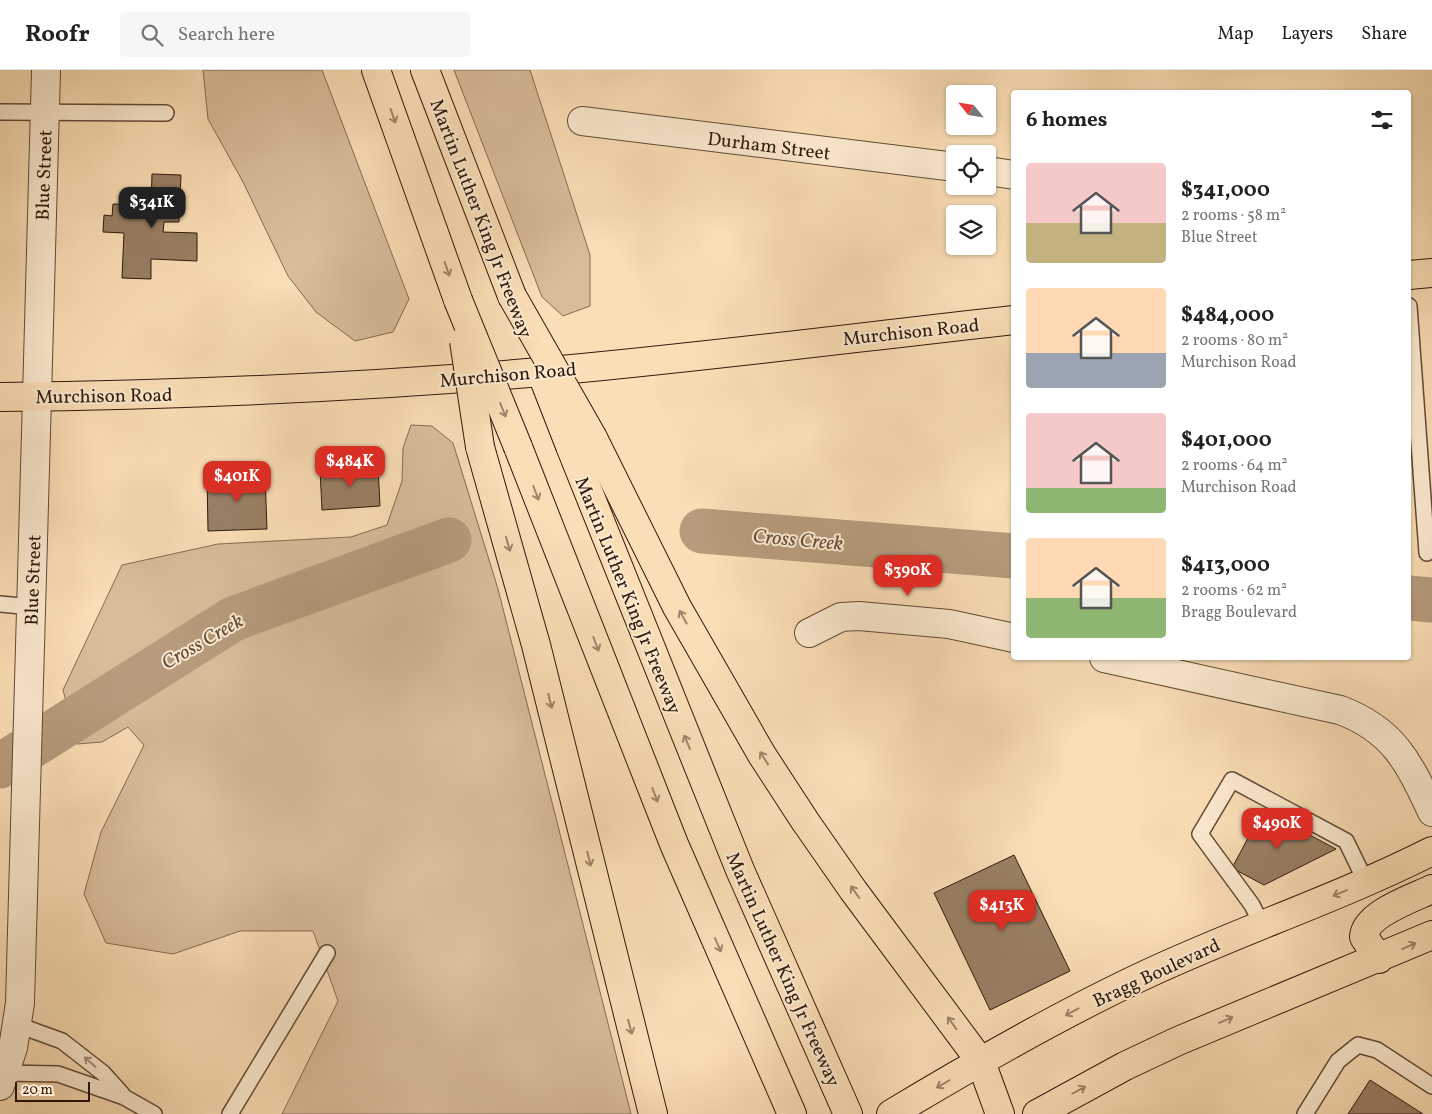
<!DOCTYPE html>
<html lang="en">
<head>
<meta charset="utf-8">
<style>
	:root { --surface:#fff; --page:#f6f6f6; --text:#222; --muted:#767676; --line:#e0e0e0; --accent:#d93025 }
	body { margin:0; font-family:Vollkorn,serif; background:var(--page); color:var(--text); height:100vh; display:flex; flex-direction:column; font-size:19px; white-space:nowrap }
	* { box-sizing:border-box; margin:0 }
	p { font-size:16px; color:var(--muted) }
	.icon { flex:none; width:28px; height:28px; fill:none; stroke:currentColor; stroke-width:2; stroke-linecap:round; stroke-linejoin:round }
	.map { position:relative; flex:1; overflow:hidden }
	.sheet { position:absolute; left:1011px; top:20px; width:400px; height:570px; display:flex; flex-direction:column; background:var(--surface); border-radius:5px; box-shadow:0 1px 4px #0004 }
	.sheet>* { flex:none }
	.needle { width:32px; rotate:300deg }
	.controls { position:absolute; left:946px; top:15px; display:grid; gap:10px }
	.controls a { display:grid; place-items:center; width:50px; height:50px; border-radius:5px; background:var(--surface); box-shadow:0 1px 4px #0004; font-size:25px }
	.scale { position:absolute; left:15px; bottom:12px; width:75px; box-sizing:border-box; padding-left:5px; border:2px solid #2f190c; border-top:0; font-size:14px; line-height:18px; white-space:nowrap; color:#2f190c; -webkit-text-stroke:4px #fcead0; paint-order:stroke }
	.price { position:absolute; translate:-50% -42px; padding:0 11px; border-radius:10px; background:var(--accent); color:#fff; font-size:16px; line-height:32px; filter:drop-shadow(0 1px 2px #0008) }
	.price::after { content:''; position:absolute; left:50%; top:30px; width:15px; height:11px; margin-left:-8px; background:inherit; clip-path:polygon(0 0,100% 0,50% 100%) }
	.price.current { background:#222; color:#fff }
	ul { padding:0; list-style:none }
	li { display:flex; align-items:center; gap:15px; height:125px; padding:0 15px }
	li span { display:grid; place-items:center; flex:none; width:140px; height:100px; border-radius:5px; color:#555 }
	li>.icon { margin-inline-start:auto }
	span .icon { width:60px; height:60px; fill:#fffc; stroke-width:1 }
	li b { font-size:21px }
	h2 { display:flex; justify-content:space-between; align-items:center; height:60px; padding:0 15px; font-size:21px }
	header { display:flex; align-items:center; gap:30px; box-sizing:border-box; height:70px; padding:0 25px; background:var(--surface); border-bottom:1px solid var(--line) }
	header strong { font-size:24px }
	nav { display:flex; gap:28px; margin-inline-start:auto; font-size:18px }
	.search { width:350px; height:45px; background:var(--page); display:flex; align-items:center; gap:12px; box-sizing:border-box; padding:0 18px; border-radius:5px; color:var(--muted); font-size:19px }
	.map>svg:first-child { display:block }
</style>
</head>
<body>
<header>
<strong>Roofr</strong>
<div class="search"><svg class="icon" aria-label="search" viewBox="0 0 24 24"><circle cx="10" cy="10" r="6"/><path d="M15 15l6 6"/></svg>Search here</div>
<nav><a>Map</a><a>Layers</a><a>Share</a></nav>
</header>
<div class="map">
<svg width="1432" height="1044" viewBox="0 0 1432 1044">
	<rect width="100%" height="100%" fill="#fbdeb6"/>
	<filter id="stains"><feTurbulence type="fractalNoise" baseFrequency=".004" numOctaves="4"/><feColorMatrix values="0 0 0 0 .2 0 0 0 0 .09 0 0 0 0 .02 0 0 0 .5 -.17"/></filter>
	<radialGradient id="worn" r=".72"><stop offset=".6" stop-color="#630" stop-opacity="0"/><stop offset="1" stop-color="#630" stop-opacity=".3"/></radialGradient>
	<g fill="#d8bd99" stroke="#846b52">
		<polygon points="203,0 322,0 409,229 393,262 355,271 316,242 288,206 243,112 208,49"/>
		<polygon points="454,0 530,0 590,185 590,236 563,246 542,227"/>
		<polygon points="411,355 432,356 453,373 498,519 631,1044 282,1044 338,931 313,861 240,861 173,884 106,873 84,824 101,762 144,675 128,657 102,672 77,674 63,620 122,495 218,474 351,467 387,455 402,411 403,378"/>
	</g>
	<g fill="none" stroke-linecap="round" stroke-linejoin="round">
		<g stroke="#b69b7c" stroke-width="45">
			<polyline points="702,461 1014,486"/>
			<polyline points="1409,528 1432,530"/>
			<polyline points="0,696 233,549 449,470"/>
		</g>
	</g>
	<g fill="#997f64" stroke="#2f190c">
		<polygon points="152,104 181,105 179,152 164,152 163,162 197,163 197,191 151,189 151,209 122,208 124,163 103,162 104,145 112,146 113,134 151,135"/>
		<polygon points="378,396 380,436 322,440 320,400"/>
		<polygon points="265,404 267,459 208,461 207,406"/>
		<polygon points="1263,740 1336,779 1264,815 1232,798"/>
		<polygon points="1014,785 1070,901 990,940 934,823"/>
		<polygon points="1370,1010 1423,1044 1348,1044"/>
	</g>
	<g fill="none" stroke-linecap="round" stroke-linejoin="round">
		<g stroke="#624a36" stroke-width="18">
			<g id="service">
				<polyline points="0,42 166,43"/>
				<polyline points="1409,236 1427,483"/>
				<polyline points="0,534 32,537"/>
				<polyline points="1262,855 1252,835 1200,764 1232,710 1346,771 1366,812"/>
				<polyline points="18,955 62,971 103,1003 122,1024"/>
				<polyline points="5,1003 58,1004 124,1027 154,1044"/>
				<polyline points="230,1044 327,883"/>
				<polyline points="1305,1044 1338,991 1358,975 1377,980 1432,1016"/>
			</g>
		</g>
		<g stroke="#624a36" stroke-width="30">
			<g id="minor">
				<polyline points="582,51 955,97"/>
				<polyline points="988,101 1014,105"/>
				<polyline points="37,327 46,0"/>
				<polyline points="809,563 841,547 859,546 949,554 1014,568"/>
				<path d="M1104,588l236,52c54,20 69,53 92,102"/>
			</g>
		</g>
		<g stroke="#624a36" stroke-width="30">
			<polyline id="tertiary" points="0,1016 13,978 20,933 37,327"/>
		</g>
		<g stroke="#2f190c" stroke-width="30">
			<g id="primary">
				<polyline points="1409,205 1432,203"/>
				<path d="M0,327c184,-2 368,-10 551,-26 155,-14 309,-34 463,-51"/>
				<path d="M1379,889l-15,-22c1,-23 49,-39 68,-48"/>
				<path d="M891,1044c83,-50 168,-99 256,-140 94,-44 192,-76 285,-123"/>
				<polyline points="1037,1044 1125,996 1178,971 1432,865"/>
			</g>
		</g>
		<g stroke="#2f190c" stroke-width="30">
			<g id="motorway">
				<polyline points="376,0 458,230"/>
				<polyline points="425,0 512,226"/>
				<polyline points="593,368 677,537 762,685 805,751 853,820 981,992 1000,1044"/>
				<polyline points="570,376 740,800 848,1044"/>
				<polyline points="480,377 536,575 653,1044"/>
				<polyline points="518,377 674,774 792,1044"/>
			</g>
		</g>
		<use href="#service" stroke="#fcead0" stroke-width="15"/>
		<use href="#minor" stroke="#fcead0" stroke-width="28"/>
		<use href="#tertiary" stroke="#fcead0" stroke-width="28"/>
		<use href="#primary" stroke="#fbdeb6" stroke-width="28"/>
		<use href="#motorway" stroke="#fbdeb6" stroke-width="28"/>
		<g stroke="#2f190c" stroke-width="30" stroke-linecap="butt">
			<g id="motorway-bridge">
				<polyline points="512,226 593,368"/>
				<polyline points="458,230 518,377"/>
				<polyline points="464,271 480,377"/>
				<polyline points="545,312 570,376"/>
			</g>
		</g>
		<use href="#motorway-bridge" stroke="#fbdeb6" stroke-width="28"/>
	</g>
	<defs><path id="oneway-shaft" d="M-6 0H5M1.5-3L5.5 0L1.5 3" fill="none" stroke-width="1.6" stroke-linecap="round" stroke-linejoin="round" transform="scale(1.25)"/></defs>
	<g stroke="#9f856a">
		<use href="#oneway-shaft" transform="translate(393 46) rotate(71)"/>
		<use href="#oneway-shaft" transform="translate(447 199) rotate(71)"/>
		<use href="#oneway-shaft" transform="translate(503 340) rotate(68)"/>
		<use href="#oneway-shaft" transform="translate(536 423) rotate(69)"/>
		<use href="#oneway-shaft" transform="translate(508 474) rotate(74)"/>
		<use href="#oneway-shaft" transform="translate(683 547) rotate(-119)"/>
		<use href="#oneway-shaft" transform="translate(596 574) rotate(69)"/>
		<use href="#oneway-shaft" transform="translate(550 631) rotate(76)"/>
		<use href="#oneway-shaft" transform="translate(687 672) rotate(-112)"/>
		<use href="#oneway-shaft" transform="translate(764 688) rotate(-122)"/>
		<use href="#oneway-shaft" transform="translate(655 725) rotate(69)"/>
		<use href="#oneway-shaft" transform="translate(589 789) rotate(77)"/>
		<use href="#oneway-shaft" transform="translate(855 822) rotate(-126)"/>
		<use href="#oneway-shaft" transform="translate(1340 823) rotate(157)"/>
		<use href="#oneway-shaft" transform="translate(718 875) rotate(66)"/>
		<use href="#oneway-shaft" transform="translate(1409 876) rotate(-24)"/>
		<use href="#oneway-shaft" transform="translate(1072 942) rotate(152)"/>
		<use href="#oneway-shaft" transform="translate(1226 950) rotate(-23)"/>
		<use href="#oneway-shaft" transform="translate(952 953) rotate(-126)"/>
		<use href="#oneway-shaft" transform="translate(630 957) rotate(75)"/>
		<use href="#oneway-shaft" transform="translate(943 1014) rotate(150)"/>
		<use href="#oneway-shaft" transform="translate(1079 1020) rotate(-28)"/>
	</g>
	<use stroke="#a08c78" href="#oneway-shaft" transform="translate(90 992) rotate(-139)"/>
	<g text-anchor="middle" stroke-width="4" stroke-linejoin="round" paint-order="stroke">
		<g font-size="19" fill="#2f190c" stroke="#fcead0">
			<text transform="translate(769 75) rotate(7)" y="7">Durham Street</text>
			<text transform="translate(43 105) rotate(-88)" y="7">Blue Street</text>
			<text transform="translate(482 148) rotate(69)" y="7">Martin Luther King Jr Freeway</text>
			<text transform="translate(911 261) rotate(-6)" y="7">Murchison Road</text>
			<text transform="translate(508 304) rotate(-5)" y="7">Murchison Road</text>
			<text transform="translate(104 325) rotate(-1)" y="7">Murchison Road</text>
			<text transform="translate(32 510) rotate(-88)" y="7">Blue Street</text>
			<text transform="translate(629 525) rotate(68)" y="7">Martin Luther King Jr Freeway</text>
			<text transform="translate(784 899) rotate(66)" y="7">Martin Luther King Jr Freeway</text>
			<text transform="translate(1156 902) rotate(-25)" y="7">Bragg Boulevard</text>
		</g>
		<g font-size="20" font-style="italic" fill="#654d39" stroke="#fcead0">
			<text transform="translate(798 469) rotate(5)" y="7">Cross Creek</text>
			<text transform="translate(202 571) rotate(-30)" y="7">Cross Creek</text>
		</g>
	</g>
	<rect width="100%" height="100%" filter="url(#stains)"/>
	<rect width="100%" height="100%" fill="url(#worn)"/>
</svg>
<div class="controls">
<a><svg class="needle" viewBox="-14 -14 28 28"><path d="M0-13l5 13h-10z" fill="#e53935"/><path d="M0 13l5-13h-10z" fill="#767676"/></svg></a>
<a><svg class="icon" aria-label="locate" viewBox="0 0 24 24"><circle cx="12" cy="12" r="6"/><path d="M12 2v4M12 18v4M2 12h4M18 12h4"/></svg></a>
<a><svg class="icon" aria-label="layers" viewBox="0 0 24 24"><path d="M12 4l9 5-9 5-9-5zM3 14l9 5 9-5"/></svg></a>
</div>
<div class="scale">20 m</div>
<b class="price current" style="left:152px;top:159px">$341K</b>
<b class="price" style="left:350px;top:418px">$484K</b>
<b class="price" style="left:237px;top:433px">$401K</b>
<b class="price" style="left:908px;top:527px">$390K</b>
<b class="price" style="left:1277px;top:780px">$490K</b>
<b class="price" style="left:1002px;top:862px">$413K</b>
<section class="sheet">
<h2>6 homes<svg class="icon" aria-label="filters" viewBox="0 0 24 24"><path d="M4 7h16M4 17h16"/><circle cx="9" cy="7" r="2"/><circle cx="15" cy="17" r="2"/></svg></h2>
<ul>
<li><span style="background:linear-gradient(#f6c9c9 60%,#c2b280 0)"><svg class="icon" aria-label="home" viewBox="0 0 24 24"><path d="M3 11l9-7 9 7M6 9v11h12V9"/></svg></span><div><b>$341,000</b><p>2 rooms · 58 m²</p><p>Blue Street</p></div></li>
<li><span style="background:linear-gradient(#ffd9b3 65%,#9aa5b1 0)"><svg class="icon" aria-label="home" viewBox="0 0 24 24"><path d="M3 11l9-7 9 7M6 9v11h12V9"/></svg></span><div><b>$484,000</b><p>2 rooms · 80 m²</p><p>Murchison Road</p></div></li>
<li><span style="background:linear-gradient(#f6c9c9 75%,#8fb573 0)"><svg class="icon" aria-label="home" viewBox="0 0 24 24"><path d="M3 11l9-7 9 7M6 9v11h12V9"/></svg></span><div><b>$401,000</b><p>2 rooms · 64 m²</p><p>Murchison Road</p></div></li>
<li><span style="background:linear-gradient(#ffd9b3 60%,#8fb573 0)"><svg class="icon" aria-label="home" viewBox="0 0 24 24"><path d="M3 11l9-7 9 7M6 9v11h12V9"/></svg></span><div><b>$413,000</b><p>2 rooms · 62 m²</p><p>Bragg Boulevard</p></div></li>
</ul>
</section>
</div>
</body>
</html>
